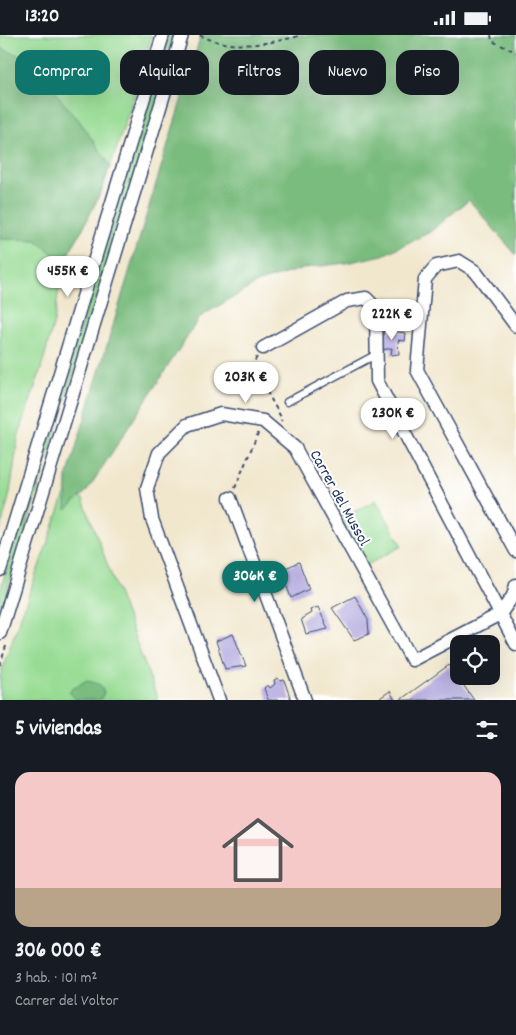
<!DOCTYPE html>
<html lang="es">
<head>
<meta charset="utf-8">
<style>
	:root { --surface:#171b24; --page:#242831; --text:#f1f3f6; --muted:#9ea1a6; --accent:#0f766e }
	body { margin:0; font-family:Dekko,sans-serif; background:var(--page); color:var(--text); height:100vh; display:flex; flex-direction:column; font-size:19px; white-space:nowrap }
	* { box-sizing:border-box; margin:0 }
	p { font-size:16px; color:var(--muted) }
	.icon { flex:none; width:28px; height:28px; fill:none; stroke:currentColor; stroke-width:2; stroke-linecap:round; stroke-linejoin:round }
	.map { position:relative; height:665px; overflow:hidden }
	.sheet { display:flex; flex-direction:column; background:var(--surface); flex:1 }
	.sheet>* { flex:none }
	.guide { position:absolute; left:15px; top:15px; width:486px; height:45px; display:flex; gap:10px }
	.fabs { position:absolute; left:450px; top:600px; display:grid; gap:10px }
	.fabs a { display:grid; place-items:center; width:50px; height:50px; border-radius:10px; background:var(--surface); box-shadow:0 5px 20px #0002; font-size:25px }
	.price { position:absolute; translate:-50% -42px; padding:0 11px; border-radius:18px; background:#fff; color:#222; font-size:16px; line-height:32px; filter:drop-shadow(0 1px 2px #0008) }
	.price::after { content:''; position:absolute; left:50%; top:30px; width:15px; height:11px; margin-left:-8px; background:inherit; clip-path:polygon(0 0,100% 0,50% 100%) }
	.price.active { background:var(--accent); color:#fff }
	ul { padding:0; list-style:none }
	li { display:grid; align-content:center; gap:10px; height:265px; padding:0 15px }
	li span { display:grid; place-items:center; height:155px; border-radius:15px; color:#555 }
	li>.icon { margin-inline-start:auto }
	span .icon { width:90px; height:90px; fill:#fffc; stroke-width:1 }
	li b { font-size:21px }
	h2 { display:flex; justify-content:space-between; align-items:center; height:60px; padding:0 15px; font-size:21px }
	.tag { padding:0 18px; border-radius:15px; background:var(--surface); box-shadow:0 5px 20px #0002; font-size:18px; line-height:45px }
	.tag.active { background:var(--accent); color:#fff }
	.status { display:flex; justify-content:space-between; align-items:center; height:35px; padding:0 25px; background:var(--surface); direction:ltr }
	.status svg { height:14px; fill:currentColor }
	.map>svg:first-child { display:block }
</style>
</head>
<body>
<div class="status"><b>13:20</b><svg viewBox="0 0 49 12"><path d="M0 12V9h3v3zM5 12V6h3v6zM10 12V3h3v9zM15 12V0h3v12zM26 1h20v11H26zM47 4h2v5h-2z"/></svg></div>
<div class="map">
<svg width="516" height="665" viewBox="0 0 516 665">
	<rect width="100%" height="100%" fill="#fff"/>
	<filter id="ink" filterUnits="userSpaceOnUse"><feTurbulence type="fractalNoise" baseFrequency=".02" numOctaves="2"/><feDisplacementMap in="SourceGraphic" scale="10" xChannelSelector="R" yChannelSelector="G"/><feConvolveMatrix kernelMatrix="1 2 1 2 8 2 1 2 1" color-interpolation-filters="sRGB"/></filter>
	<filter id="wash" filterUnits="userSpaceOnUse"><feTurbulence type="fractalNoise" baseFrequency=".0096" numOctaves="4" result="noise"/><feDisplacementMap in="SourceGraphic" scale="20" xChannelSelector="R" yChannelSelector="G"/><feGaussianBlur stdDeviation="1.12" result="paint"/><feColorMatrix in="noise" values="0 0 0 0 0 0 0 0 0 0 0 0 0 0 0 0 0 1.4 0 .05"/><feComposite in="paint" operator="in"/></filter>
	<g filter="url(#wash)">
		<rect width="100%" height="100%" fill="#f1e7cd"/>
		<g fill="#98dc94" stroke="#5a8679">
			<polygon points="0,0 152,0 132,68 102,155 80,199 63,227 54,287 41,334 18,403 10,458 0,496"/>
			<polygon points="170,0 177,0 0,578 0,556"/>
			<polygon points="67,454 83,464 158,665 0,665 0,642 3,631"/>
			<polygon points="376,465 402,511 365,531 341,484"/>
		</g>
		<g fill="#7abc7e" stroke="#4a766e">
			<polygon points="201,0 516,0 516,220 469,165 430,197 383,220 346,228 304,233 259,247 200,282 87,456 66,475 67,442"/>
			<path d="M0,13l26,10 20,20 16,23 16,18 32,46c-11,35 -28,66 -47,97l-27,-22 -36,-1z"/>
			<polygon points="87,645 100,650 104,658 100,665 76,665 69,656"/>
		</g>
		<g id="blocks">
			<g fill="#aaa0db">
				<polygon points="383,295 406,298 405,306 398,305 399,319 391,320 392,313 382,315"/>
				<polygon points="299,527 309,554 291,563 281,535"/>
				<polygon points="355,561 368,585 369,599 354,605 332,573"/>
				<polygon points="318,572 328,594 306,599 301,584 311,578 310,575"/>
				<polygon points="233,599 246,631 225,634 216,606"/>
				<polygon points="449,630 474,665 400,665"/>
				<polygon points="278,643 280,646 284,645 291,665 268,665 264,653 268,650 270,653 275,649 274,645"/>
				<polygon points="390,656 395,665 381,665 380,663"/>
			</g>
		</g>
	</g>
	<g filter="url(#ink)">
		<use href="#blocks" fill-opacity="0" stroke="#3b4b6f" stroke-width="1"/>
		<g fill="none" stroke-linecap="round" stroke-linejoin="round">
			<g stroke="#3b4b6f" stroke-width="9">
				<polyline id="service" points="287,367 377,319"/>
			</g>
			<g stroke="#3b4b6f" stroke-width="15">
				<g id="minor">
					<polyline points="516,291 475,236 459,226 436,231 425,244 417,335 516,516"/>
					<polyline points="263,313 347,266 366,263 376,273 377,346 516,609"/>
					<polyline points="230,463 305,665"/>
					<polyline points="0,535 163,0"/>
					<polyline points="0,598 182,0"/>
					<polyline points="219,665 152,484 147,453 159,418 187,390 221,379 263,386 295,413 412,625 500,579 513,561 516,550"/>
				</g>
			</g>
			<g stroke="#3b4b6f" stroke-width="2" stroke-dasharray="4 4" stroke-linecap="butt">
				<path d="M200,0c30,16 71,9 102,0"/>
				<polyline points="491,0 492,6 516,17"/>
				<polyline points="257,322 252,330 282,384 281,386"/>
				<polyline points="235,453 258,398"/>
				<polyline points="0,630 7,608"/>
			</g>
			<use href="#service" stroke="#fff" stroke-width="6"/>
			<use href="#minor" stroke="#fff" stroke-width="12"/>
		</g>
	</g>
	<g text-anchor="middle" stroke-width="4" stroke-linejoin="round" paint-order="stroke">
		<g font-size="16" fill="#1b2f5e" stroke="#fff">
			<text transform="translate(341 462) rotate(61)" y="6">Carrer del Mussol</text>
		</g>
	</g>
</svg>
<div class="fabs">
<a><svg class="icon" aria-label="locate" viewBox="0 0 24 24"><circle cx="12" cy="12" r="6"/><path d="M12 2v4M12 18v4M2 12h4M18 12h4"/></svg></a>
</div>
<b class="price" style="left:68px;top:263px">455K €</b>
<b class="price" style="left:392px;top:306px">222K €</b>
<b class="price" style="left:246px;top:369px">203K €</b>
<b class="price" style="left:393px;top:405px">230K €</b>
<b class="price active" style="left:255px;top:568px">306K €</b>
<div class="guide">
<a class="tag active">Comprar</a>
<a class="tag">Alquilar</a>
<a class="tag">Filtros</a>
<a class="tag">Nuevo</a>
<a class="tag">Piso</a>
</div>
</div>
<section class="sheet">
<h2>5 viviendas<svg class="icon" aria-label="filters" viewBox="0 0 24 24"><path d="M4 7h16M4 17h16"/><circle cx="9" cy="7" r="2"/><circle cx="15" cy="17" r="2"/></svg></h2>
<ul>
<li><span style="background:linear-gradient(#f6c9c9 75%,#b9a48a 0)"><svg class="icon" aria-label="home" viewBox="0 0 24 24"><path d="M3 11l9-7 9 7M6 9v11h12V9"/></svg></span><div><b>306 000 €</b><p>3 hab. · 101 m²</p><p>Carrer del Voltor</p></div></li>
</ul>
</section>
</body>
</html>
